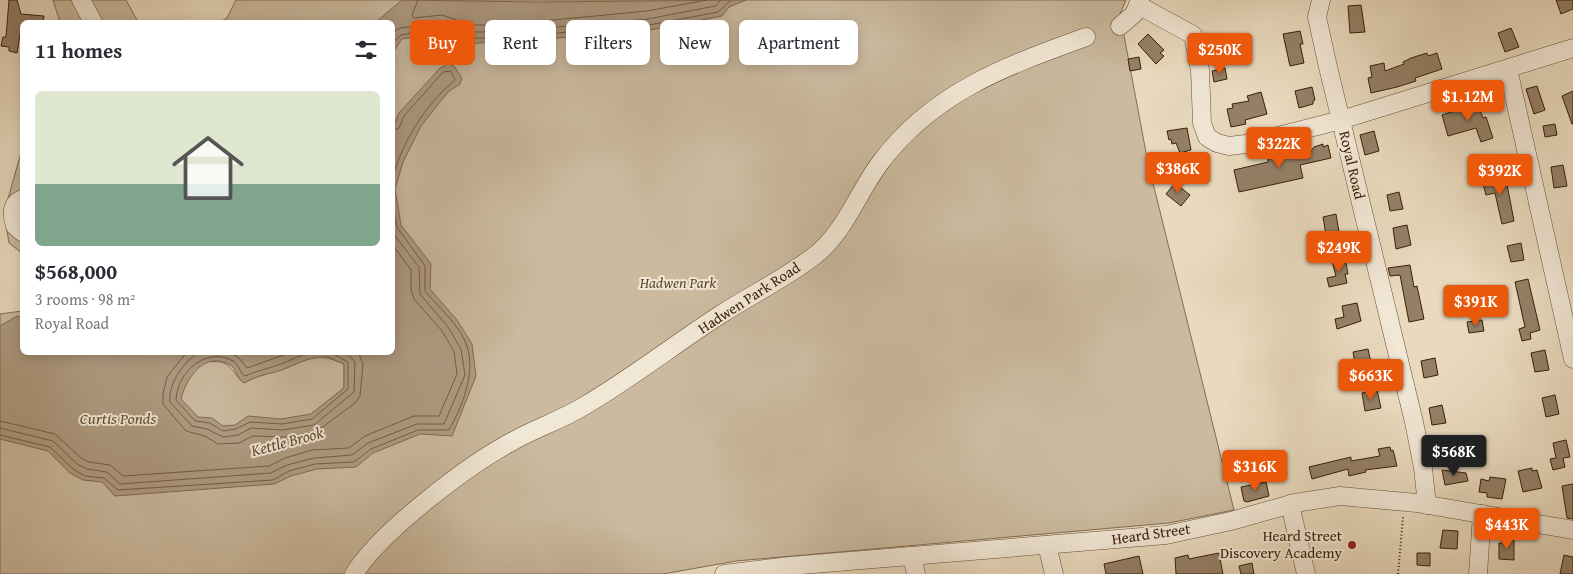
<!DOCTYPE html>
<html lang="en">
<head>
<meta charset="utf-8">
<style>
	:root { --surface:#fff; --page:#f7f7f7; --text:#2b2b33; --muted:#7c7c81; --accent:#ea580c }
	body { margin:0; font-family:"Gentium Book Plus",serif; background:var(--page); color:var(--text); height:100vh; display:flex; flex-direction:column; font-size:19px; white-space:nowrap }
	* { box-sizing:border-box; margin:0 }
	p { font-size:16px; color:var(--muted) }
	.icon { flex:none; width:28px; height:28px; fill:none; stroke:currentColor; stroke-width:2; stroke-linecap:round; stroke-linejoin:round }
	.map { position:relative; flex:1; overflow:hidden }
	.panel { position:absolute; left:20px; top:20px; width:375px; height:335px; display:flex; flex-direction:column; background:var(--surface); border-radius:8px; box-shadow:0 2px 12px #0003 }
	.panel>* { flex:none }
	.banner { position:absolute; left:410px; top:20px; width:475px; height:45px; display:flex; gap:10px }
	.price { position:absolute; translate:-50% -42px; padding:0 11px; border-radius:5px; background:var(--accent); color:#fff; font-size:16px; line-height:32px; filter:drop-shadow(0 1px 2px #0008) }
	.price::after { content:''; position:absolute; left:50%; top:30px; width:15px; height:11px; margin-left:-8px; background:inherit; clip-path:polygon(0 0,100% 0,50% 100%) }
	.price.selected { background:#222; color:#fff }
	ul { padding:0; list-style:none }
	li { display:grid; align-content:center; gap:10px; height:265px; padding:0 15px }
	li span { display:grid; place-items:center; height:155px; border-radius:8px; color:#555 }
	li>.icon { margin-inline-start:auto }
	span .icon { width:90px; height:90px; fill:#fffc; stroke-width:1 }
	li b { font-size:21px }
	h2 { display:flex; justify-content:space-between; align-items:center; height:60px; padding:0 15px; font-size:21px }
	.pill { padding:0 18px; border-radius:8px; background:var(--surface); box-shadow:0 2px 12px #0003; font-size:18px; line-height:45px }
	.pill.selected { background:var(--accent); color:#fff }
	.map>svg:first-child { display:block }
</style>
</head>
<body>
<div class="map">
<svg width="1573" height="574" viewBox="0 0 1573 574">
	<rect width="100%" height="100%" fill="#e9dabe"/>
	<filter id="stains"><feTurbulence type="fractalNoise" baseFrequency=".004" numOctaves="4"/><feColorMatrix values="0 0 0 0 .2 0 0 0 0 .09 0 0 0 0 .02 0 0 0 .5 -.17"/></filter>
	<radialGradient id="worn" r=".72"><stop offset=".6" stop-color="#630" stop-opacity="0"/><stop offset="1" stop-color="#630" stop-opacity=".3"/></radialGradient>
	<g fill="#cbba9f" stroke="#826c54">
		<polygon points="53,0 126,0 138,22 60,22"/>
		<path d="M236,0h890l-6,14 28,149 86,347 -65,13 -433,38 -73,13h-663v-260l22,-3v41l200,10c12,5 13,15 22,21 12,-7 24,-9 37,-13 28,-10 32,-20 63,-6v24l-33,26 -9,12 90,-74v-330h-172l7,-4z"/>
		<polygon points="22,149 22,253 9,243 4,213"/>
	</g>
	<g fill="#ae9a80" stroke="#806950" fill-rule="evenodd">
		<polygon points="402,0 538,2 746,0 729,7 722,16 650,30 535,40 506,53 491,42 468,44 440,33 402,39 393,52 392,22 376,22"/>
		<path d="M448,64l6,2 8,12 -2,6 -12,8 -27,34 -18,36 -8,27 6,36 30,39 -1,25 27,31 15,24 4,32 -24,60 -32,-2 -47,19 -17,14 -39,2 -26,7 -17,8 -159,12 -13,-14 -19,-2 -13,-7 -22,-22 -48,-12v-113l17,-10 5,1v35h370l1,-224 6,-15 41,-45zM328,357l16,7v24l-33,26 -30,5 -33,-3 -13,9 -12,1 -11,-8 -14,-1 -17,-18c5,-21 24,-49 49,-34 6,4 7,13 14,18 13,-8 25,-9 38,-13 20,-8 22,-12 46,-13z"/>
	</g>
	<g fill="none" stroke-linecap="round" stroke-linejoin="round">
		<g stroke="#745c44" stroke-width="1">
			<polyline points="418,0 412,15 414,18 442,15 471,25 496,25 508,31 532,22 647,11 707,0"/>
			<polyline points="392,33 400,28 442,22 470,32 494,32 508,40 533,29 648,19 715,6 721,0"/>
			<polyline points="392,43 401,35 440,28 469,38 492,38 507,47 534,35 649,25 718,12 731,0"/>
			<path d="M392,131l7,-3 5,-12 39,-44 8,-1 4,9c-30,25 -53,62 -63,100"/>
			<polyline points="187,352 167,377 163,394 163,404 186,431 205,436 218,444 239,443 253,436 283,437 316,432 355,403 360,396 363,364 358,352"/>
			<path d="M200,352c-16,8 -32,32 -30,50l22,24 15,3 16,8 15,-2 13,-7 31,2 32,-5 40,-33 1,-30 -9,-10"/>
			<polyline points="229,352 239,358 247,368 292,352"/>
			<path d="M316,352c-15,1 -24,9 -38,13 -11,4 -22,6 -33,11 -5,-3 -6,-11 -12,-15 -27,-15 -56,11 -57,39l19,21 15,2 13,8 13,-2 14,-7 32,2 30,-5 36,-30v-27l-18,-10"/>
			<polyline points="0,421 55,434 81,458 89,462 110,465 123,476 269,466 285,458 312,450 349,448 365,436 414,416 439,416 457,374 454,351 442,331 414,299 411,290 411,270 392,244"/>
			<polyline points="0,428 53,441 77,464 87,469 107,472 120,484 271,473 287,465 314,458 352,455 368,443 417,424 444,424 465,375 461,349 448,327 420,294 419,267 392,232"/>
			<path d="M0,435l50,12 23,22 12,7 19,2 14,12 155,-10 16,-9 26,-7 39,-2 17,-13 47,-19h31c13,-23 27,-57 18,-84 -7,-21 -28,-38 -42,-55v-25l-28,-39 -5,-25"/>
		</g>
	</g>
	<g fill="#958067" stroke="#3a1f09">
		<polygon points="9,0 17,0 21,14 44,16 43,22 22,22 17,53 9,51 9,47 1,46 3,37 6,37"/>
		<polygon points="1556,0 1573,0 1573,9 1561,14"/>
		<polygon points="1361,5 1365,32 1350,33 1348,6"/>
		<polygon points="1511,28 1519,47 1505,52 1498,33"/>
		<polygon points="1300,31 1303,44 1300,44 1304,63 1290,66 1283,34"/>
		<polygon points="1148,34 1164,50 1160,53 1164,56 1156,64 1138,44"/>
		<polygon points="1427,53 1428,56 1437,53 1442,69 1415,78 1416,81 1397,87 1371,93 1368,78 1372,77 1370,66 1384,63 1385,71 1404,64 1403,62 1411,58"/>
		<polygon points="1139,57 1141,69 1130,71 1128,59"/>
		<polygon points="1225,68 1227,79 1214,82 1212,71"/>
		<polygon points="1537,86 1545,110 1534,114 1526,89"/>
		<polygon points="1312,87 1315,100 1313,101 1313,104 1299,108 1295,91"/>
		<polygon points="1573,91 1573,124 1572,124 1562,96"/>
		<polygon points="1261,92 1267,114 1245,120 1246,124 1231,127 1227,109 1233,108 1232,104 1249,101 1247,96"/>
		<polygon points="1476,100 1483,118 1486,117 1493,138 1481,142 1476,128 1448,136 1442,115 1466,107 1465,104"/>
		<polygon points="1555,124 1557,135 1545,137 1543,126"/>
		<polygon points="1187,128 1191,150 1180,153 1176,143 1172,144 1171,139 1169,140 1167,131"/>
		<polygon points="1374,131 1379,151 1365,155 1360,135"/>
		<polygon points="1323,144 1323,147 1328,145 1331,158 1300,165 1303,178 1239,192 1234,170 1268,162 1268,159 1311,151 1314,147"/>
		<polygon points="1563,165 1567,186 1554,188 1551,167"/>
		<polygon points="1505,174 1514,221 1502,224 1495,193 1486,195 1482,180"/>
		<polygon points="1175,183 1190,195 1181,206 1166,194"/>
		<polygon points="1399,192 1403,209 1390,211 1387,195"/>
		<polygon points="1336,214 1339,232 1326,235 1323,217"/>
		<polygon points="1407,225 1411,245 1396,249 1393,228"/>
		<polygon points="1521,243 1524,260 1511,262 1507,246"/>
		<polygon points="1345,258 1348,274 1345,274 1347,283 1329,287 1327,278 1336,276 1332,261"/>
		<polygon points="1410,265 1414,287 1417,286 1424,319 1409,322 1400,275 1390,276 1388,268"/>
		<polygon points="1528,279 1540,330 1530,333 1531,339 1522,341 1519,329 1525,327 1515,282"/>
		<polygon points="1357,303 1361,321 1337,329 1335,319 1344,317 1342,306"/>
		<polygon points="1482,320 1484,331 1469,333 1467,322"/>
		<polygon points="1368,349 1372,367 1348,374 1346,365 1355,364 1353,352"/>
		<polygon points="1545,350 1549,370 1535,372 1531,353"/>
		<polygon points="1435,358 1438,375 1424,378 1421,361"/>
		<polygon points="1377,390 1381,408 1365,411 1362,393"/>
		<polygon points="1555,395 1559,414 1546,417 1542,398"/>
		<polygon points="1442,405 1446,423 1432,425 1429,408"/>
		<polygon points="1566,440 1570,457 1563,458 1565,467 1553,470 1550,459 1556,458 1553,443"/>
		<polygon points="1390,447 1391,451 1393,450 1397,466 1365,470 1366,472 1349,476 1348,469 1312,479 1309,467 1351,457 1351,461 1380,456 1378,449"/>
		<polygon points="1532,468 1532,471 1537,470 1542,488 1523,492 1518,471"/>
		<polygon points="1442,470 1466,473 1468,481 1445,485"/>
		<polygon points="1490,477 1506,479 1502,499 1487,497 1487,493 1479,492 1481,479 1489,481"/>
		<polygon points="1266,482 1269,496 1247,502 1244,501 1241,487"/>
		<polygon points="1573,484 1573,519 1567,518 1562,486"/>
		<polygon points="1443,530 1458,531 1457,549 1440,548"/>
		<polygon points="1502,539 1514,539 1514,560 1499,559 1499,543 1501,544"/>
		<polygon points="1219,553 1223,574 1176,574 1175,558 1188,555 1189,559"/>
		<polygon points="1417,553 1430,553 1430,566 1417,565"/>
		<polygon points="1564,555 1573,557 1573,574 1560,574"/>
		<polygon points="1139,556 1143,574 1106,574 1104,564"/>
		<polygon points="1252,563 1254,574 1241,574 1239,566"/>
	</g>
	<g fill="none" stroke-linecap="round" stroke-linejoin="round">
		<g stroke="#664e36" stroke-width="19">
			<g id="minor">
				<polyline points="81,0 93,22"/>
				<polyline points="1321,0 1317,17 1328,67 1414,422 1423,468 1427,505"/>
				<polyline points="1138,5 1193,35 1200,70 1202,123 1207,137 1217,143 1229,146 1246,144 1341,120 1573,48"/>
				<polyline points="1120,26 1134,14 1140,0"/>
				<polyline points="1508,69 1573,359"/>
				<path d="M22,199c-12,5 -10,17 -7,27l7,6"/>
				<polyline points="1290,504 1306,574"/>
				<polyline points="1047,545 1054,574"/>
				<polyline points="912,556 916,574"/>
				<path d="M354,574c27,-43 114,-109 159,-133 23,-13 48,-21 71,-35 48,-28 92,-63 139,-93 30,-19 62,-35 90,-56 31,-23 44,-63 67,-94 53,-71 126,-97 206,-126"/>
				<polyline points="724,574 789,566 1166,535 1231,521 1295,503 1340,496 1417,503 1573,530"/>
				<polyline points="1478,574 1482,514"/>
			</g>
		</g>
		<polyline stroke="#3a1f09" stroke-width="2" stroke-dasharray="1 2.5" stroke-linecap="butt" points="1398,574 1403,517"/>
		<use href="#minor" stroke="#f1e7d5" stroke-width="18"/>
	</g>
	<circle fill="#8f2418" stroke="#f1e7d5" stroke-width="2" cx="1352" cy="545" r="5"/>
	<g text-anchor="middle" stroke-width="4" stroke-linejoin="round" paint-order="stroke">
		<g font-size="15" fill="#3a1f09" stroke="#f1e7d5">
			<text transform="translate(1352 165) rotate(77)" y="5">Royal Road</text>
			<text transform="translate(749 298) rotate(-33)" y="5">Hadwen Park Road</text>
			<text transform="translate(1151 534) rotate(-8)" y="5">Heard Street</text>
		</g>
		<g font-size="15" font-style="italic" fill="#5e462e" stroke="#f1e7d5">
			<text x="678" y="288">Hadwen Park</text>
		</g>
		<g font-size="15" fill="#3a1f09" stroke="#f1e7d5" text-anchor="end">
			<text x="1342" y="541">Heard Street<tspan x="1342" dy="17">Discovery Academy</tspan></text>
		</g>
		<g font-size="16" font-style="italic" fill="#634a33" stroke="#f1e7d5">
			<text x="118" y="424">Curtis Ponds</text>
			<text transform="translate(287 441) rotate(-15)" y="6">Kettle Brook</text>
		</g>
	</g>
	<rect width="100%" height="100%" filter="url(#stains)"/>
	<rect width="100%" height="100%" fill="url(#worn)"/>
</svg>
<b class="price" style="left:1220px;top:75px">$250K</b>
<b class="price" style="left:1468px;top:122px">$1.12M</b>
<b class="price" style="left:1279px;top:169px">$322K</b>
<b class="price" style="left:1178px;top:194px">$386K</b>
<b class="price" style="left:1500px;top:196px">$392K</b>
<b class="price" style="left:1339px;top:273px">$249K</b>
<b class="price" style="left:1476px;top:327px">$391K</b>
<b class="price" style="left:1371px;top:401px">$663K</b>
<b class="price selected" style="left:1454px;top:477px">$568K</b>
<b class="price" style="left:1255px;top:492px">$316K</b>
<b class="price" style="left:1507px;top:550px">$443K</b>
<div class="banner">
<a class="pill selected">Buy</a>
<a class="pill">Rent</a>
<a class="pill">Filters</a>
<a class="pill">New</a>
<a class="pill">Apartment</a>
</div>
<section class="panel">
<h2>11 homes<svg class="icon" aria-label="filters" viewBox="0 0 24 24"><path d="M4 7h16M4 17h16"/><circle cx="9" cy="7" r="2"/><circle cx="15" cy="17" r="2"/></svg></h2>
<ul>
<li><span style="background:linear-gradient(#dfe7d0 60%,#7fa58c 0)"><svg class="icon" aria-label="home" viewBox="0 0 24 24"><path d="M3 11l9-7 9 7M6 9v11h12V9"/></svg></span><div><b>$568,000</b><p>3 rooms · 98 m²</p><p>Royal Road</p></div></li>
</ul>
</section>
</div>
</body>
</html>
